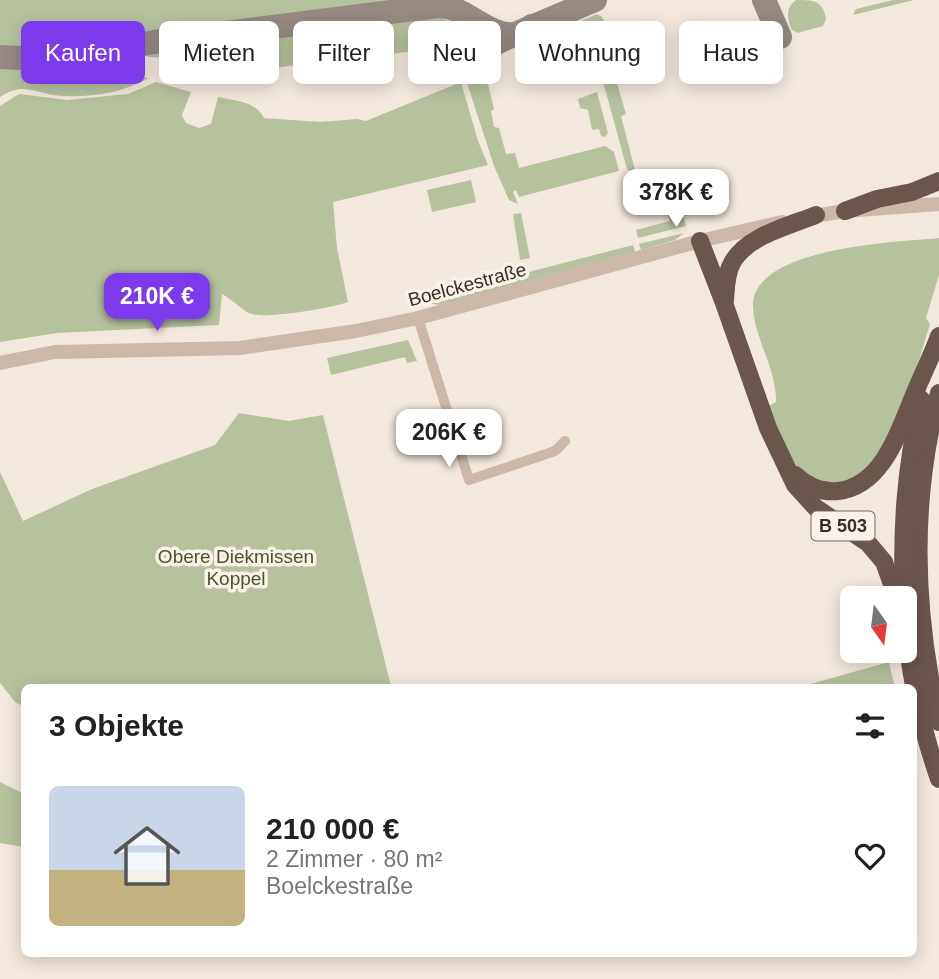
<!DOCTYPE html>
<html lang="de">
<head>
<meta charset="utf-8">
<style>
	:root { --surface:#fff; --page:#f2f2f2; --text:#222; --muted:#767676; --line:#e0e0e0; --accent:#7c3aed }
	body { margin:0; font-family:Arial,sans-serif; background:var(--page); color:var(--text); height:100vh; display:flex; flex-direction:column; font-size:26px; white-space:nowrap }
	* { box-sizing:border-box; margin:0 }
	p { font-size:23px; color:var(--muted) }
	.icon { flex:none; width:38px; height:38px; fill:none; stroke:currentColor; stroke-width:2; stroke-linecap:round; stroke-linejoin:round }
	.map { position:relative; flex:1; overflow:hidden }
	.drawer { position:absolute; left:21px; top:684px; width:896px; height:273px; display:flex; flex-direction:column; background:var(--surface); border-radius:10px; box-shadow:0 4px 18px #0003 }
	.drawer>* { flex:none }
	.banner { position:absolute; left:21px; top:21px; width:898px; height:63px; display:flex; gap:14px }
	.needle { width:46px; rotate:166deg }
	.tools { position:absolute; left:840px; top:586px; display:grid; gap:14px }
	.tools a { display:grid; place-items:center; width:77px; height:77px; border-radius:10px; background:var(--surface); box-shadow:0 4px 18px #0003; font-size:35px }
	.price { position:absolute; translate:-50% -60px; padding:0 16px; border-radius:14px; background:#fff; color:#222; font-size:23px; line-height:46px; filter:drop-shadow(0 2px 4px #0008) }
	.price::after { content:''; position:absolute; left:50%; top:42px; width:21px; height:16px; margin-left:-10px; background:inherit; clip-path:polygon(0 0,100% 0,50% 100%) }
	.price.current { background:var(--accent); color:#fff }
	ul { padding:0; list-style:none }
	li { display:flex; align-items:center; gap:21px; height:175px; padding:0 28px }
	li+li { border-top:2px solid var(--line) }
	li span { display:grid; place-items:center; flex:none; width:196px; height:140px; border-radius:10px; color:#555 }
	li>.icon { margin-inline-start:auto }
	span .icon { width:84px; height:84px; fill:#fffc; stroke-width:1 }
	li b { font-size:30px }
	h2 { display:flex; justify-content:space-between; align-items:center; height:84px; padding:0 28px; font-size:30px }
	.pill { padding:0 24px; border-radius:10px; background:var(--surface); box-shadow:0 4px 18px #0003; font-size:24px; line-height:63px }
	.pill.current { background:var(--accent); color:#fff }
	.map>svg:first-child { display:block }
</style>
</head>
<body>
<div class="map">
<svg width="939" height="979" viewBox="0 0 939 979">
	<rect width="100%" height="100%" fill="#f3e8dd"/>
	<g fill="#b6c29d">
		<polygon points="0,0 404,0 128,35 60,51 0,48"/>
		<path d="M796,0c17,0 27,0 30,19l-3,7 -25,7 -6,-3c-5,-11 -7,-22 4,-30z"/>
		<polygon points="893,0 914,0 853,15 856,9"/>
		<polygon points="597,14 602,17 613,44 620,41 623,56 635,51 642,67 634,74 616,80 626,114 621,116 636,174 627,169 605,89 585,33 560,43 559,39 565,28"/>
		<path d="M438,17c18,4 23,18 17,34l-6,-4 -219,26 -58,-15 -24,-1v-4z"/>
		<path d="M0,65l149,13c-29,15 -53,19 -86,18 -27,-1 -37,-16 -63,1z"/>
		<polygon points="485,72 494,109 491,111 494,127 499,128 506,154 515,153 519,168 605,146 614,152 619,171 519,197 516,190 513,192 518,204 509,200 494,166 466,80"/>
		<path d="M156,82l35,10 -9,23 4,8 13,5 12,-4 7,-27c18,4 37,4 46,21l56,4 37,-3 9,2 95,-39 17,59 10,24 -155,37 4,46 11,54c-17,6 -84,18 -99,11 -9,-5 -18,-14 -27,-19l-3,31 -162,8 -57,9v-236l19,-12 48,6 61,-6z"/>
		<polygon points="597,92 608,133 605,137 601,136 599,129 592,130 588,110 580,108 578,99"/>
		<polygon points="666,176 673,179 686,226 638,238 636,230 670,221 659,182 653,183 654,179"/>
		<polygon points="471,180 476,202 432,212 427,190"/>
		<polygon points="521,213 530,258 520,260 513,214"/>
		<polygon points="684,233 675,240 641,250 639,244"/>
		<path d="M939,238v37l-13,43 4,6 -17,56 -32,75 -28,27 -33,3 -24,-15 -29,-63 9,-5c1,-32 -21,-62 -23,-94 -4,-61 144,-66 186,-70z"/>
		<polygon points="633,245 635,252 440,305 425,303 418,295 509,274 525,273"/>
		<polygon points="408,340 417,361 407,363 405,357 331,375 327,358"/>
		<polygon points="239,413 289,421 323,415 391,686 24,688 24,706 16,703 0,683 0,472 23,521 92,489 215,445"/>
		<polygon points="889,662 895,688 796,688"/>
		<polygon points="0,782 24,794 24,847 0,843"/>
	</g>
	<g fill="none" stroke-linecap="round" stroke-linejoin="round">
		<g stroke="#968a83" stroke-width="24">
			<polyline points="764,0 780,37"/>
			<polyline points="532,26 543,50"/>
			<path d="M0,57l62,3 92,-18 284,-36c28,0 49,31 77,28"/>
			<polyline points="466,58 515,34 595,0"/>
		</g>
		<polyline stroke="#cbb8a9" stroke-width="10" points="418,318 469,480 555,451 565,441"/>
		<g stroke="#cbb8a9" stroke-width="14">
			<polyline points="808,217 845,211 939,204"/>
			<polyline points="0,363 55,352 240,348 356,331 418,318 700,241 782,222"/>
		</g>
		<g stroke="#6a564d" stroke-width="18">
			<polyline points="845,211 877,199 912,192 939,181"/>
			<polyline points="700,241 724,303 768,428 795,485 816,508 868,543 884,562 897,598"/>
			<path d="M725,300c1,-13 1,-26 7,-37 14,-27 57,-37 84,-48"/>
			<path d="M939,393c-29,108 -25,221 0,329"/>
			<path d="M795,475c12,11 26,18 43,16 45,-5 61,-60 76,-96 8,-20 18,-39 25,-59"/>
			<path d="M904,597c-3,-71 2,-129 17,-198"/>
			<path d="M905,617c4,55 16,110 34,162"/>
		</g>
	</g>
	<g text-anchor="middle" stroke-width="7" stroke-linejoin="round" paint-order="stroke">
		<rect fill="#faf2ea" stroke="#726863" stroke-width="2" x="811.5" y="511.5" width="63" height="29" rx="5"/>
		<g font-size="18" font-weight="bold" fill="#382d29">
			<text x="843" y="532">B 503</text>
		</g>
		<g font-size="19" fill="#382d29" stroke="#faf2ea">
			<text transform="translate(467 284) rotate(-15)" y="7">Boelckestraße</text>
		</g>
		<g font-size="19" fill="#48572c" stroke="#faf2ea">
			<text x="236" y="563">Obere Diekmissen<tspan x="236" dy="22">Koppel</tspan></text>
		</g>
	</g>
</svg>
<div class="tools">
<a><svg class="needle" viewBox="-14 -14 28 28"><path d="M0-13l5 13h-10z" fill="#e53935"/><path d="M0 13l5-13h-10z" fill="#767676"/></svg></a>
</div>
<b class="price" style="left:676px;top:229px">378K €</b>
<b class="price current" style="left:157px;top:333px">210K €</b>
<b class="price" style="left:449px;top:469px">206K €</b>
<div class="banner">
<a class="pill current">Kaufen</a>
<a class="pill">Mieten</a>
<a class="pill">Filter</a>
<a class="pill">Neu</a>
<a class="pill">Wohnung</a>
<a class="pill">Haus</a>
</div>
<section class="drawer">
<h2>3 Objekte<svg class="icon" aria-label="filters" viewBox="0 0 24 24"><path d="M4 7h16M4 17h16"/><circle cx="9" cy="7" r="2"/><circle cx="15" cy="17" r="2"/></svg></h2>
<ul>
<li><span style="background:linear-gradient(#c9d6e8 60%,#c2b280 0)"><svg class="icon" aria-label="home" viewBox="0 0 24 24"><path d="M3 11l9-7 9 7M6 9v11h12V9"/></svg></span><div><b>210 000 €</b><p>2 Zimmer · 80 m²</p><p>Boelckestraße</p></div><svg class="icon" aria-label="heart" viewBox="0 0 24 24"><path d="M12 20l-8-8c-3-5 5-10 8-4 3-6 11-1 8 4z"/></svg></li>
</ul>
</section>
</div>
</body>
</html>
